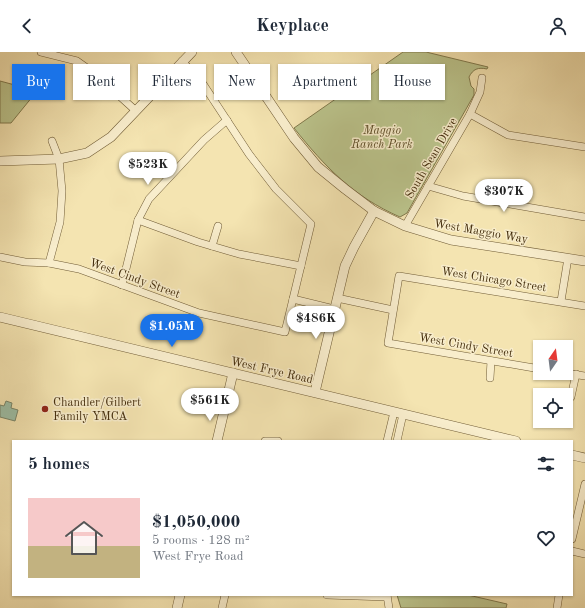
<!DOCTYPE html>
<html lang="en">
<head>
<meta charset="utf-8">
<style>
	:root { --surface:#fff; --page:#f2f2f3; --text:#1f2937; --muted:#747a83; --accent:#1a73e8 }
	body { margin:0; font-family:"Old Standard TT",serif; background:var(--page); color:var(--text); height:100vh; display:flex; flex-direction:column; font-size:15px; white-space:nowrap }
	* { box-sizing:border-box; margin:0 }
	p { font-size:13px; color:var(--muted) }
	.icon { flex:none; width:22px; height:22px; fill:none; stroke:currentColor; stroke-width:2; stroke-linecap:round; stroke-linejoin:round }
	.map { position:relative; flex:1; overflow:hidden }
	.details { position:absolute; left:12px; top:388px; width:561px; height:156px; display:flex; flex-direction:column; background:var(--surface); border-radius:0px; box-shadow:0 1px 3px #0004 }
	.details>* { flex:none }
	.banner { position:absolute; left:12px; top:12px; width:561px; height:36px; display:flex; gap:8px }
	.needle { width:26px; rotate:14deg }
	.tools { position:absolute; left:533px; top:288px; display:grid; gap:8px }
	.tools a { display:grid; place-items:center; width:40px; height:40px; border-radius:0px; background:var(--surface); box-shadow:0 1px 3px #0004; font-size:20px }
	.price { position:absolute; translate:-50% -34px; padding:0 9px; border-radius:14px; background:#fff; color:#222; font-size:13px; line-height:26px; filter:drop-shadow(0 1px 2px #0008) }
	.price::after { content:''; position:absolute; left:50%; top:24px; width:12px; height:9px; margin-left:-6px; background:inherit; clip-path:polygon(0 0,100% 0,50% 100%) }
	.price.on { background:var(--accent); color:#fff }
	ul { padding:0; list-style:none }
	li { display:flex; align-items:center; gap:12px; height:100px; padding:0 16px }
	li span { display:grid; place-items:center; flex:none; width:112px; height:80px; border-radius:0px; color:#555 }
	li>.icon { margin-inline-start:auto }
	span .icon { width:48px; height:48px; fill:#fffc; stroke-width:1 }
	li b { font-size:17px }
	h2 { display:flex; justify-content:space-between; align-items:center; height:48px; padding:0 16px; font-size:17px }
	.tag { padding:0 14px; border-radius:0px; background:var(--surface); box-shadow:0 1px 3px #0004; font-size:14px; line-height:36px }
	.tag.on { background:var(--accent); color:#fff }
	header { display:flex; justify-content:space-between; align-items:center; height:52px; padding:0 16px; background:var(--surface); font-size:18px; font-weight:600 }
	.map>svg:first-child { display:block }
</style>
</head>
<body>
<header><svg class="icon" aria-label="back" viewBox="0 0 24 24"><path d="M15 5l-7 7 7 7"/></svg>Keyplace<svg class="icon" aria-label="person" viewBox="0 0 24 24"><circle cx="12" cy="8" r="4"/><path d="M4 21q1-7 8-7t8 7"/></svg></header>
<div class="map">
<svg width="585" height="556" viewBox="0 0 585 556">
	<rect width="100%" height="100%" fill="#f4e4b1"/>
	<filter id="stains"><feTurbulence type="fractalNoise" baseFrequency=".005" numOctaves="4"/><feColorMatrix values="0 0 0 0 .2 0 0 0 0 .09 0 0 0 0 .02 0 0 0 .5 -.17"/></filter>
	<radialGradient id="worn" r=".72"><stop offset=".6" stop-color="#630" stop-opacity="0"/><stop offset="1" stop-color="#630" stop-opacity=".3"/></radialGradient>
	<g fill="#bbc48c" stroke="#80794c">
		<path d="M403,0h23l62,15 -1,2c-9,-2 -14,0 -18,8l2,9 3,3v6l-67,118 -7,4c-46,-20 -75,-50 -106,-89z"/>
		<polygon points="0,29 37,39 11,71 0,71"/>
		<polygon points="397,543 468,543 507,552 506,556 401,556"/>
	</g>
	<polygon fill="#9dbfa6" stroke="#798569" points="6,349 12,351 11,356 18,358 15,369 0,365 0,353 4,354"/>
	<g fill="none" stroke-linecap="round" stroke-linejoin="round">
		<g stroke="#705c36" stroke-width="8">
			<g id="minor">
				<polyline points="41,0 77,9 94,21 135,58"/>
				<polyline points="470,62 508,83 585,95"/>
				<polyline points="428,134 463,144 585,165"/>
				<polyline points="138,168 198,190 239,202 301,214"/>
				<polyline points="405,174 470,62 480,40 482,26"/>
				<polyline points="212,194 218,174"/>
				<polyline points="0,205 25,210 49,211 79,217 199,261 285,280 311,172 276,137 249,102 203,32 182,9"/>
				<polyline points="49,211 60,170 62,139 59,107 52,89"/>
				<polyline points="122,233 138,168 149,147 204,88 227,68"/>
				<polyline points="337,246 393,258"/>
				<polyline points="293,247 334,257"/>
				<polyline points="561,249 568,206"/>
				<polyline points="540,317 388,291 399,224 585,254"/>
				<polyline points="566,321 585,324"/>
				<polyline points="490,326 491,309"/>
				<polyline points="571,345 576,322"/>
				<polyline points="265,389 278,389"/>
				<polyline points="387,389 394,360"/>
				<polyline points="397,389 403,362"/>
				<polyline points="572,487 585,432"/>
				<polyline points="572,499 585,502"/>
				<polyline points="327,543 387,545"/>
				<polyline points="387,543 389,556"/>
				<polyline points="222,556 225,543"/>
				<polyline points="557,556 559,543"/>
			</g>
		</g>
		<g stroke="#705c36" stroke-width="10">
			<g id="tertiary">
				<polyline points="236,0 294,86 318,115 345,137 374,159 405,174 451,188 585,209"/>
				<polyline points="0,109 59,107 87,101 111,85 192,0"/>
				<polyline points="0,265 516,389"/>
				<polyline points="315,340 345,214 354,195 374,159"/>
				<polyline points="217,389 233,321"/>
				<polyline points="572,403 585,406"/>
				<polyline points="177,556 180,543"/>
			</g>
		</g>
		<use href="#minor" stroke="#f8edcc" stroke-width="7"/>
		<use href="#tertiary" stroke="#f8edcc" stroke-width="9"/>
	</g>
	<circle fill="#8f2418" stroke="#f8edcc" stroke-width="1.5" cx="45" cy="357" r="4"/>
	<g text-anchor="middle" stroke-width="3" stroke-linejoin="round" paint-order="stroke">
		<g font-size="12" font-style="italic" fill="#5c4c26" stroke="#f8edcc">
			<text x="382" y="82">Maggio<tspan x="382" dy="14">Ranch Park</tspan></text>
		</g>
		<g font-size="12" fill="#442e0d" stroke="#f8edcc">
			<text transform="translate(431 106) rotate(-60)" y="4">South Sean Drive</text>
			<text transform="translate(481 179) rotate(10)" y="4">West Maggio Way</text>
			<text transform="translate(135 226) rotate(20)" y="4">West Cindy Street</text>
			<text transform="translate(494 227) rotate(9)" y="4">West Chicago Street</text>
			<text transform="translate(466 293) rotate(10)" y="4">West Cindy Street</text>
			<text transform="translate(272 318) rotate(13)" y="4">West Frye Road</text>
		</g>
		<g font-size="12" fill="#442e0d" stroke="#f8edcc" text-anchor="start">
			<text x="53" y="354">Chandler/Gilbert<tspan x="53" dy="14">Family YMCA</tspan></text>
		</g>
	</g>
	<rect width="100%" height="100%" filter="url(#stains)"/>
	<rect width="100%" height="100%" fill="url(#worn)"/>
</svg>
<div class="tools">
<a><svg class="needle" viewBox="-14 -14 28 28"><path d="M0-13l5 13h-10z" fill="#e53935"/><path d="M0 13l5-13h-10z" fill="#747a83"/></svg></a>
<a><svg class="icon" aria-label="locate" viewBox="0 0 24 24"><circle cx="12" cy="12" r="6"/><path d="M12 2v4M12 18v4M2 12h4M18 12h4"/></svg></a>
</div>
<b class="price" style="left:148px;top:134px">$523K</b>
<b class="price" style="left:504px;top:161px">$307K</b>
<b class="price" style="left:316px;top:288px">$486K</b>
<b class="price on" style="left:172px;top:296px">$1.05M</b>
<b class="price" style="left:210px;top:370px">$561K</b>
<div class="banner">
<a class="tag on">Buy</a>
<a class="tag">Rent</a>
<a class="tag">Filters</a>
<a class="tag">New</a>
<a class="tag">Apartment</a>
<a class="tag">House</a>
</div>
<section class="details">
<h2>5 homes<svg class="icon" aria-label="filters" viewBox="0 0 24 24"><path d="M4 7h16M4 17h16"/><circle cx="9" cy="7" r="2"/><circle cx="15" cy="17" r="2"/></svg></h2>
<ul>
<li><span style="background:linear-gradient(#f6c9c9 60%,#c2b280 0)"><svg class="icon" aria-label="home" viewBox="0 0 24 24"><path d="M3 11l9-7 9 7M6 9v11h12V9"/></svg></span><div><b>$1,050,000</b><p>5 rooms · 128 m²</p><p>West Frye Road</p></div><svg class="icon" aria-label="heart" viewBox="0 0 24 24"><path d="M12 20l-8-8c-3-5 5-10 8-4 3-6 11-1 8 4z"/></svg></li>
</ul>
</section>
</div>
</body>
</html>
